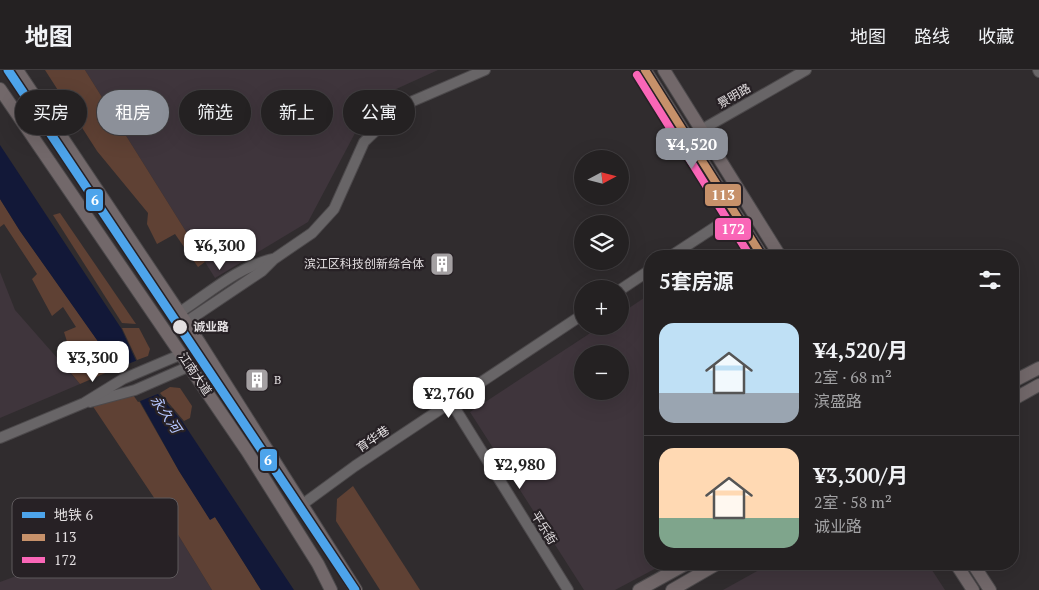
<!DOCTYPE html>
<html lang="zh">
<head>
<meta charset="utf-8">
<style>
	:root { --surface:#242122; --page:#302e2f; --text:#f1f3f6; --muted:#a3a3a5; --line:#413e40; --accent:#8c9099 }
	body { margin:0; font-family:"PT Serif","Noto Sans SC",serif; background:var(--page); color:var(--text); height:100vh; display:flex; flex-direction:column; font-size:19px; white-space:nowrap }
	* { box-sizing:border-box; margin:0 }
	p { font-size:16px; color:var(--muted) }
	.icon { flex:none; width:28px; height:28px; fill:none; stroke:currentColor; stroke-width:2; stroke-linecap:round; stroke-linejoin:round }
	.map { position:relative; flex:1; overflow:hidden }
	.panel { position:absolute; left:644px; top:180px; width:375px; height:320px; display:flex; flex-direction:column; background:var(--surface); border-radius:20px; box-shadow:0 5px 20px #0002,0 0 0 1px var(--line) }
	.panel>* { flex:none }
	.guide { position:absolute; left:15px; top:20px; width:475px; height:45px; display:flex; gap:10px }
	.needle { width:32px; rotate:83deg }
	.fabs { position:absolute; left:574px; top:80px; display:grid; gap:10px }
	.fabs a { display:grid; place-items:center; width:55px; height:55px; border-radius:50%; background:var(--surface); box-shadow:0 5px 20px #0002,0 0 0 1px var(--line); font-size:25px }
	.price { position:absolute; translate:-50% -42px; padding:0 11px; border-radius:10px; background:#fff; color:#222; font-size:16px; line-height:32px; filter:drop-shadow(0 1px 2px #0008) }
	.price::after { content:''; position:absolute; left:50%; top:30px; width:15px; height:11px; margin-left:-8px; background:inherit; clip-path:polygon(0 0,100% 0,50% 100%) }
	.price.selected { background:var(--accent); color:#fff }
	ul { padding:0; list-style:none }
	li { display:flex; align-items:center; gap:15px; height:125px; padding:0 15px }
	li+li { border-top:1px solid var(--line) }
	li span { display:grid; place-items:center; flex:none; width:140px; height:100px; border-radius:15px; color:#555 }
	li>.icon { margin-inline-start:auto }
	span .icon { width:60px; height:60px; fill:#fffc; stroke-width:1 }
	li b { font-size:21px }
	h2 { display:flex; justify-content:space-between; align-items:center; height:60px; padding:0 15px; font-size:21px }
	.chip { padding:0 18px; border-radius:22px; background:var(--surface); box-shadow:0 5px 20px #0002,0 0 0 1px var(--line); font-size:18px; line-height:45px }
	.chip.selected { background:var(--accent); color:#fff }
	header { display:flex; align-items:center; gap:30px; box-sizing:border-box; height:70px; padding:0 25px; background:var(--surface); border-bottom:1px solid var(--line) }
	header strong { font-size:24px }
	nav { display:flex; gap:28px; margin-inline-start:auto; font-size:18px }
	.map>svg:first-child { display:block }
</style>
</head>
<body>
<header>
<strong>地图</strong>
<nav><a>地图</a><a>路线</a><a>收藏</a></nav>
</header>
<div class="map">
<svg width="1039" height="520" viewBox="0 0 1039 520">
	<rect width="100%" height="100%" fill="#302c2e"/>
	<g fill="#3f353c" fill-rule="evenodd">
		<polygon points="85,0 438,0 383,25 363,48 308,152 215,208"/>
		<polygon points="0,202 15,240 80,314 0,348"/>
		<path d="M650,224v270h14l-49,26h-31l-114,-178 131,-86h19v-12zM582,284h38v37h-38z"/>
		<polygon points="169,450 212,520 0,520 0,512"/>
		<polygon points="770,494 928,494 945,520 723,520"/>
	</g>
	<g fill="#5f4134">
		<polygon points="45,0 85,0 205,192 198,197 175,164 157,174 147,154 148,143 97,81"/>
		<polygon points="0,129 20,161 117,298 80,314 65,296 70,281 64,262 76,257 63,237 52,246 32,209 37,204 4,154 0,157"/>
		<polygon points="60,143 136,254 122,253 53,145"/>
		<polygon points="122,258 139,258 150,279 148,286 137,290"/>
		<polygon points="170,317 180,318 192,336 190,348 184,351 160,323"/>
		<polygon points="135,324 179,401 210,449 215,447 261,520 212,520 169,450 92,335"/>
		<polygon points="353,416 420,520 380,520 336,451 337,429"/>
	</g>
	<polygon fill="#121838" points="0,75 121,258 137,293 158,324 182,351 294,520 261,520 215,447 210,450 179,401 140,331 20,161 0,129"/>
	<polygon fill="#302c2e" points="138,290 160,323 138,332 115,299"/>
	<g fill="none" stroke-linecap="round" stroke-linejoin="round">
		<g stroke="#4c494b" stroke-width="12">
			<g id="minor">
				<polyline points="1038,0 1039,2"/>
				<polyline points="701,60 806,0"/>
				<polyline points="671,186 735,144"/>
				<polyline points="620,220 650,200"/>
				<path d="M180,242c28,-18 59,-46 93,-53"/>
				<polyline points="186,252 262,201 274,189 312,163 334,139 364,72 388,49 406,34 485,0"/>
				<polyline points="90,332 135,320 190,296"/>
				<polyline points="451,332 568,520"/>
				<polyline points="0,368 84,333 123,309 182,284"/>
				<polyline points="303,434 355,396 582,245"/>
			</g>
		</g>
		<g stroke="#4c494b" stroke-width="14">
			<g id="major">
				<polyline points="17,0 199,272 356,520"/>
				<polyline points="645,0 762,186"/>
				<polyline points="664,0 780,186"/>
				<polyline points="0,19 247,381 318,494 331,520"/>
				<polyline points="1012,312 1039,298"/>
				<polyline points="1012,330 1039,315"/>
				<polyline points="956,494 973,520"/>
				<polyline points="973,494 990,520"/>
				<polyline points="639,520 686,494"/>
				<polyline points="672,520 717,494"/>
			</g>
		</g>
		<use href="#minor" stroke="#686567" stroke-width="10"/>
		<use href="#major" stroke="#72686a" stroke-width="12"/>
		<g stroke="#272125" stroke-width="11">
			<polyline id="bus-1" points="645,0 762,186"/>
		</g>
		<g stroke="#272125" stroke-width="11">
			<polyline id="bus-2" points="637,5 750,186"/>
		</g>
		<use href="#bus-1" stroke="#c7916a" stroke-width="8"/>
		<use href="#bus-2" stroke="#fa66b7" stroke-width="8"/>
		<g stroke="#272125" stroke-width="12">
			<polyline id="metro-1" points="8,0 355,520"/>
		</g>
		<use href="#metro-1" stroke="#4da4eb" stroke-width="9"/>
	</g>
	<defs>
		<g id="building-square" transform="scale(1.25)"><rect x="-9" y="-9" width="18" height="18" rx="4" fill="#a4a0a2" stroke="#272125"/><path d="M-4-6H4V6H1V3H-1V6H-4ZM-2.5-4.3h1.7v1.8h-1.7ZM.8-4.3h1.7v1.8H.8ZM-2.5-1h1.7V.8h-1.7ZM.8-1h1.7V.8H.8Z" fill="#fff"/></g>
	</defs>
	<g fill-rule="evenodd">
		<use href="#building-square" x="442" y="194"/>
		<use href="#building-square" x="257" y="310"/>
	</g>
	<circle fill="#e3dfe1" stroke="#272125" stroke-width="2" cx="180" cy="257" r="8"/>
	<g text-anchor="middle" stroke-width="4.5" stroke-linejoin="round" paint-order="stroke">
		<g font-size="12" fill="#e3dfe1" stroke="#272125">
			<text transform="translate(734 26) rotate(-30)" y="4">景明路</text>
			<text transform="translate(195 304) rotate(56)" y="4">江南大道</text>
			<text transform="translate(373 369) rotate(-34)" y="4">育华巷</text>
			<text transform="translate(544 458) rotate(58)" y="4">平乐街</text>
		</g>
		<g font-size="12" fill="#e3dfe1" stroke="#272125" text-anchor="end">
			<text x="424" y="198">滨江区科技创新综合体</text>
			<text x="274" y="314" text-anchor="start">B</text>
		</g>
		<g font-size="12" font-weight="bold" fill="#e3dfe1" stroke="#272125" text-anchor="start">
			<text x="193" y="261">诚业路</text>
		</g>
		<g font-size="14" font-style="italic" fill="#b5c6fd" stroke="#272125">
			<text transform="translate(166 344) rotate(56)" y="5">永久河</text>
		</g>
	</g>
	<rect x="12" y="428" width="166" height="80" rx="8" fill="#272125" stroke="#5f5a5d" stroke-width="1"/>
	<rect x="22" y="442" width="23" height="6" fill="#4da4eb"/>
	<rect x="22" y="464" width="23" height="7" fill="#c7916a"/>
	<rect x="22" y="487" width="23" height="6" fill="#fa66b7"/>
	<g font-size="14" fill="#e3dfe1">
		<text x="54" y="450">地铁 6</text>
		<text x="54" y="472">113</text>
		<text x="54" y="495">172</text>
	</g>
	<g stroke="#272125" stroke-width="2">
		<rect x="704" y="113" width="38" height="24" rx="5" fill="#c7916a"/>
		<rect x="85" y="118" width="19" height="24" rx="5" fill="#4da4eb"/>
		<rect x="714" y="147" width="38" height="24" rx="5" fill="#fa66b7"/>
		<rect x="259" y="378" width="19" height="24" rx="5" fill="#4da4eb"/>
	</g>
	<g font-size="14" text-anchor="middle" font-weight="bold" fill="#fff">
		<text x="723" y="130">113</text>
		<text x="95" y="135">6</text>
		<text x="733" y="164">172</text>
		<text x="268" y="395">6</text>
	</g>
</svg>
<div class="fabs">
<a><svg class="needle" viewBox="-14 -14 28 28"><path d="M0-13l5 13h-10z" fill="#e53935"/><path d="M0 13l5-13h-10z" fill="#a3a3a5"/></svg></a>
<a><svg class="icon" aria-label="layers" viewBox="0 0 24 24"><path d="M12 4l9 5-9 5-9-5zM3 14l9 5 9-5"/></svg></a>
<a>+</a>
<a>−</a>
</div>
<b class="price selected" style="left:692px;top:100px">¥4,520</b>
<b class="price" style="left:220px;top:201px">¥6,300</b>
<b class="price" style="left:93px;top:313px">¥3,300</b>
<b class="price" style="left:449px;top:349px">¥2,760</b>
<b class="price" style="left:520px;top:420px">¥2,980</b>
<div class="guide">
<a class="chip">买房</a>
<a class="chip selected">租房</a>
<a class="chip">筛选</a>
<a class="chip">新上</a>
<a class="chip">公寓</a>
</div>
<section class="panel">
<h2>5套房源<svg class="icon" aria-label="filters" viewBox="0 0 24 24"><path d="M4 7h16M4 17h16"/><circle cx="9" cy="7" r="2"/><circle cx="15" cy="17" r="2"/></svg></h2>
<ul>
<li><span style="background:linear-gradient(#bfe0f5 70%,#9aa5b1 0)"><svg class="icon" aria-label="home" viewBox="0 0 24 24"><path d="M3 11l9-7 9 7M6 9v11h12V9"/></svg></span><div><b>¥4,520/月</b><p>2室 · 68 m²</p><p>滨盛路</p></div></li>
<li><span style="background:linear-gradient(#ffd9b3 70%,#7fa58c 0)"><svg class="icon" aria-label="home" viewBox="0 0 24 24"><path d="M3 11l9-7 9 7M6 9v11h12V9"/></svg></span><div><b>¥3,300/月</b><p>2室 · 58 m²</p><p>诚业路</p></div></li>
</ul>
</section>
</div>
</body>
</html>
